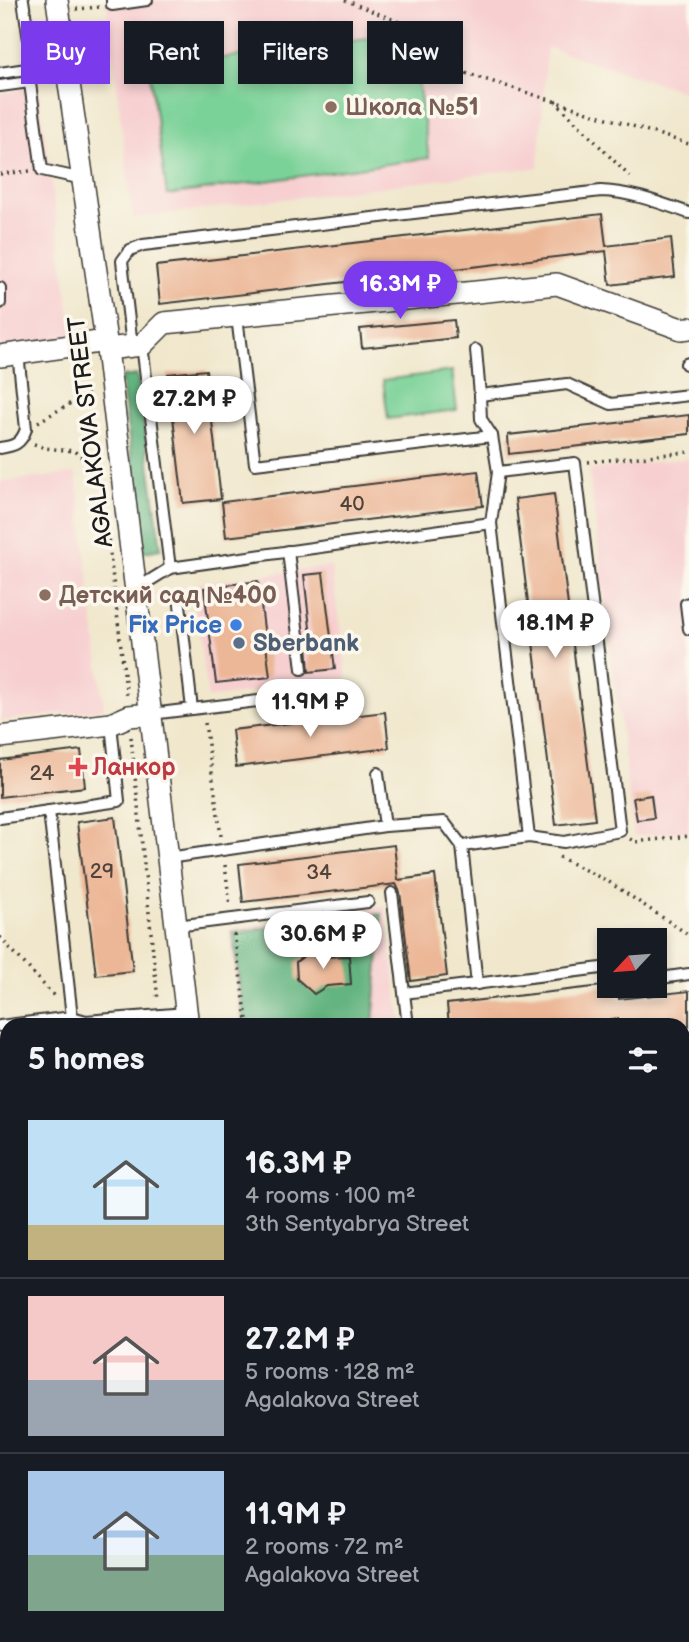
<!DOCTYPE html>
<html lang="en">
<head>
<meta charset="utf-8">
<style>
	:root { --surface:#171b24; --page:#242831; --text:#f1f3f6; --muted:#9ea1a6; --line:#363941; --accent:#7c3aed }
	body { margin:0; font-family:"Balsamiq Sans",sans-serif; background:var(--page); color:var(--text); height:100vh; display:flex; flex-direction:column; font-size:26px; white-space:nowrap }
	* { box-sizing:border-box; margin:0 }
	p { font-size:23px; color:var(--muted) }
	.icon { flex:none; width:38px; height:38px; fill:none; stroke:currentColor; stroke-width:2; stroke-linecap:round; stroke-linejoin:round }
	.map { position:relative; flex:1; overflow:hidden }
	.drawer { position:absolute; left:0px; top:1018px; width:690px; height:625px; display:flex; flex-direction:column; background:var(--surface); border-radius:21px 21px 0 0; box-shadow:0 4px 10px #0003 }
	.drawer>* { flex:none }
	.guide { position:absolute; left:21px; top:21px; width:648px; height:63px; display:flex; gap:14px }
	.needle { width:46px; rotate:244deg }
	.controls { position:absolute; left:597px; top:928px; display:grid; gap:14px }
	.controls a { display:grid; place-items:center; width:70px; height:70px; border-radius:0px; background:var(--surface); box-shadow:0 4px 10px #0003; font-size:35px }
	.price { position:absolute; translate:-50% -60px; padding:0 16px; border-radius:24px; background:#fff; color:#222; font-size:23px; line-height:46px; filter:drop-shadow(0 2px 4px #0008) }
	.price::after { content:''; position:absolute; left:50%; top:42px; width:21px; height:16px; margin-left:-10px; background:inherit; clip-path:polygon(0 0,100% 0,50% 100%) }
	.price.selected { background:var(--accent); color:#fff }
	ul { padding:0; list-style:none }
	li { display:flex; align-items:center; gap:21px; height:175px; padding:0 28px }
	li+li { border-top:2px solid var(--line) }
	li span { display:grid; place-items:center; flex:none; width:196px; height:140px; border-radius:0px; color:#555 }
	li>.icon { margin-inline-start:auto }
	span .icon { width:84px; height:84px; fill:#fffc; stroke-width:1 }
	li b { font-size:30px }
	h2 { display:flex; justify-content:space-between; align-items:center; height:84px; padding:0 28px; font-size:30px }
	.pill { padding:0 24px; border-radius:0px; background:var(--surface); box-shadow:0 4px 10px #0003; font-size:24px; line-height:63px }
	.pill.selected { background:var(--accent); color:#fff }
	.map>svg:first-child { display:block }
</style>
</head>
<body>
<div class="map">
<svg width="689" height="1642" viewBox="0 0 689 1642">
	<rect width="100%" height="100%" fill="#fbf7ec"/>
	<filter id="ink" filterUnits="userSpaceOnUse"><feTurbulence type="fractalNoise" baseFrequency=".0143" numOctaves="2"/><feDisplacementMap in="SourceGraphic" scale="14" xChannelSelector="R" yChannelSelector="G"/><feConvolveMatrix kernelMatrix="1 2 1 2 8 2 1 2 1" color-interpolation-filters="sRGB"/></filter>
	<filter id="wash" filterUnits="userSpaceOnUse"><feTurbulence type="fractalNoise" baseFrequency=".00686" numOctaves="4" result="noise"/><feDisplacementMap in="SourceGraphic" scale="28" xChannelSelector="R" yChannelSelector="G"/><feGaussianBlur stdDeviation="1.57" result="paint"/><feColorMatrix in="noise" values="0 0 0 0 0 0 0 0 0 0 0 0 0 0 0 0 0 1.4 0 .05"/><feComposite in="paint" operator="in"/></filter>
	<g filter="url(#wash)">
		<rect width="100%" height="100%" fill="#f0e7cc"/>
		<g fill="#f7cfd0">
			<polygon points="106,0 689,0 689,93 547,47 538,167 133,218"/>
			<polygon points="38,87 73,338 0,348 0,93"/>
			<polygon points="689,458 689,831 634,836 589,470"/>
			<polygon points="76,473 104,709 0,721 0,482"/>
			<polygon points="331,566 347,678 208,698 192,585"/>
			<polygon points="385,906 401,1025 241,1025 230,929"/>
			<polygon points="7,1534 7,1636 184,1636 185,1642 0,1642 0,1535"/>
		</g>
		<g fill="#7ad298" stroke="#4b775a" stroke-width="2">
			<polygon points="411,32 429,158 167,195 149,68"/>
			<polygon points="452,371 457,410 388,419 383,380"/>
			<polygon points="398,1636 435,1636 435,1641 398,1642"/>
		</g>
		<g fill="#63b480" stroke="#40684e" stroke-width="2">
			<polygon points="137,375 161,549 144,552 121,377"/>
			<polygon points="382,914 373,1025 244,1025 233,932"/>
		</g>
		<g id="blocks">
			<g fill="#ecb797">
				<polygon points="602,214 606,246 671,238 675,277 610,285 606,251 160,304 156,266"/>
				<polygon points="454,320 456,338 362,348 360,329"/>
				<polygon points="206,370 221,499 183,503 168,374"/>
				<polygon points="689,415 689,434 509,454 508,435"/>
				<polygon points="478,471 483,506 226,537 222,502"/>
				<polygon points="554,494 595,820 556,825 515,499"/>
				<polygon points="323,573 335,669 309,672 307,645 312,645 304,575"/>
				<polygon points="258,581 270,677 216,683 204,588"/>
				<polygon points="385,712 389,748 236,767 232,730"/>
				<polygon points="81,750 85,787 0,797 0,760"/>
				<polygon points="651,795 654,818 637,820 633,798"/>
				<polygon points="115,817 133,971 96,975 77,822"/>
				<polygon points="394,845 398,880 435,875 447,976 411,981 400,892 396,884 243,902 239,864"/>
				<polygon points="312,950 322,957 349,956 351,984 327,986 314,994 297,979 296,962"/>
				<polygon points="611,985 617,985 619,999 689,991 689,1026 619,1026 618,1019 561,1026 449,1026 447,1004"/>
			</g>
		</g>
	</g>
	<g filter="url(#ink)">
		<use href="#blocks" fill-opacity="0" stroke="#3c3a36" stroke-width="2"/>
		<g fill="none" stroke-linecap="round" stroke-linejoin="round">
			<g stroke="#3c3a36" stroke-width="14">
				<g id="service">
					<polyline points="23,0 33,68"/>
					<polyline points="112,0 112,5 147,0"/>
					<polyline points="28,69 42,170 83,179"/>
					<polyline points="0,73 66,63"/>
					<polyline points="0,86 30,82"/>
					<polyline points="0,288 0,303"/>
					<polyline points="237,317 255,464 492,436"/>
					<polyline points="142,345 170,568"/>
					<path d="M132,346l-10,-85 8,-11 13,-5 458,-54c31,1 59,12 88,22"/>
					<polyline points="476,350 480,395"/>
					<polyline points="686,364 689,363"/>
					<path d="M0,448c14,-2 21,-4 26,-19l-8,-76"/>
					<polyline points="288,551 302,669"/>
					<polyline points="136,589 170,568 491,523"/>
					<polyline points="179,596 192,709"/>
					<polyline points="689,603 686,604 689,629"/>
					<polyline points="151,714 299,696"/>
					<polyline points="378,773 385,826"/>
					<polyline points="49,811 72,1017"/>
					<polyline points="0,818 119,801 111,724"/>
					<polyline points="529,837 491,523 498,472 492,436 481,419 480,395 567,384 611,404 689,395"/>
					<polyline points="462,846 477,984"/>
					<polyline points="168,858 385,826 444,822 462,846 529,837 564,842 620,831 575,463 498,472"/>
					<polyline points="392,893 408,1026"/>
					<polyline points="176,926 368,902"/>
					<polyline points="654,979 689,974"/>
					<polyline points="404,993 609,967"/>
					<polyline points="0,1026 72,1017 86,1021 186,1013"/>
					<polyline points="0,1331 7,1330"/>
					<polyline points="0,1441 7,1440"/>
					<polyline points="682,1493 688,1492 689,1501"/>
					<polyline points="174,1636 175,1642"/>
					<polyline points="307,1636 307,1642"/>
					<polyline points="381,1636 382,1642"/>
					<polyline points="468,1636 469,1642"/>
					<polyline points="556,1636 557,1642"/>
					<polyline points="644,1636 645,1642"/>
				</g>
			</g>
			<g stroke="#3c3a36" stroke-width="24">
				<g id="minor">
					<polyline points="57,0 106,341 188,1026"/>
					<polyline points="107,349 142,345 164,323 557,284 681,329 689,328"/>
					<polyline points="0,356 106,341"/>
					<polyline points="0,737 111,724 129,716 151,714"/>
					<polyline points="682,1247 689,1251"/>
					<polyline points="682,1415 689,1414"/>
					<polyline points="254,1636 255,1642"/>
				</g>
			</g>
			<g stroke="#3c3a36" stroke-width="33">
				<g id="secondary">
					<polyline points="682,1071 689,1070"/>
					<polyline points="682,1117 689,1116"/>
					<polyline points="0,1151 7,1151"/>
					<polyline points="0,1200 7,1200"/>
				</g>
			</g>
			<g stroke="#3c3a36" stroke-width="3.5" stroke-dasharray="2 5" stroke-linecap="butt">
				<polyline points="345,0 414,28 440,65 689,144"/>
				<polyline points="76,9 100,7"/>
				<polyline points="555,101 633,180"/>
				<polyline points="0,174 30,171"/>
				<polyline points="38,422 92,391"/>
				<polyline points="34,444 45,448 74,451 102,474"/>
				<polyline points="588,462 689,452"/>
				<polyline points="105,512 127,698"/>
				<polyline points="205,723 221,836"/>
				<polyline points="131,737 158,1001"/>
				<polyline points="630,839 635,842 689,836"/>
				<polyline points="559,857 609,882 689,935"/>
				<polyline points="225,865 230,906"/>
				<polyline points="234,934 248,1026"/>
				<polyline points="0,937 55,997"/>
				<polyline points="682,1040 689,1040"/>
				<polyline points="0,1108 7,1107"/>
				<polyline points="682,1165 689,1164"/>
				<polyline points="0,1245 7,1244"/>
			</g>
			<use href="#service" stroke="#fff" stroke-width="10"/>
			<use href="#minor" stroke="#fff" stroke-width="21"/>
			<use href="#secondary" stroke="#fff" stroke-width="30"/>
			<g stroke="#1c1c1c" stroke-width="2">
				<polyline points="682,1099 689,1098"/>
				<polyline points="0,1169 7,1168"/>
			</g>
		</g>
	</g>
	<g fill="#8d6e63" stroke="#fbf7ec" stroke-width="2.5">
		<circle cx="331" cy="107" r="7"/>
		<circle cx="45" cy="595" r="7"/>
	</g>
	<circle fill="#3f7fe0" stroke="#fbf7ec" stroke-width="2.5" cx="236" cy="625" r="7"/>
	<circle fill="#5c6f8a" stroke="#fbf7ec" stroke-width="2.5" cx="239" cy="643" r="7"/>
	<path fill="#e0444e" stroke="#fbf7ec" stroke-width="2.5" d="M74.5 756.5h7v7h7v7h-7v7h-7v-7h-7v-7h7z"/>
	<g text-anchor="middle" stroke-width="7" stroke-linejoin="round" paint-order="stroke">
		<g font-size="21" fill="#50433b">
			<text x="352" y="511">40</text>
			<text x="42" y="780">24</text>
			<text x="102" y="878">29</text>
			<text x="319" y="879">34</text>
		</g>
		<g font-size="24" font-weight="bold" fill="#785e54" stroke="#fbf7ec" text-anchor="start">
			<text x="345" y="115">Школа №51</text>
			<text x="59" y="603">Детский сад №400</text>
		</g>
		<g font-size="24" fill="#1c1c1c" stroke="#fbf7ec">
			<text transform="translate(90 432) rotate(-97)" y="8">AGALAKOVA STREET</text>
		</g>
		<g font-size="24" font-weight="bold" fill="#366cbe" stroke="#fbf7ec" text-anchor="end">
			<text x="222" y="633">Fix Price</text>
		</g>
		<g font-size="24" font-weight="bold" fill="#4e5e75" stroke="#fbf7ec" text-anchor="start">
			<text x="253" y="651">Sberbank</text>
		</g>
		<g font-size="24" font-weight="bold" fill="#be3a42" stroke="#fbf7ec" text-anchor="start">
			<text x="92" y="775">Ланкор</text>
		</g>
	</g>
</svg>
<div class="controls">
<a><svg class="needle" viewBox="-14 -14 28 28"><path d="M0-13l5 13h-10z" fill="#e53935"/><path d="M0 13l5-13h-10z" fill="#9ea1a6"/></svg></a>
</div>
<b class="price selected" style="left:400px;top:321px">16.3M ₽</b>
<b class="price" style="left:194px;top:436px">27.2M ₽</b>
<b class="price" style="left:555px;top:660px">18.1M ₽</b>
<b class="price" style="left:310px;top:739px">11.9M ₽</b>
<b class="price" style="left:323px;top:971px">30.6M ₽</b>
<div class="guide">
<a class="pill selected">Buy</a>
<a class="pill">Rent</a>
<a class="pill">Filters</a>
<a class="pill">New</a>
</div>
<section class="drawer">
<h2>5 homes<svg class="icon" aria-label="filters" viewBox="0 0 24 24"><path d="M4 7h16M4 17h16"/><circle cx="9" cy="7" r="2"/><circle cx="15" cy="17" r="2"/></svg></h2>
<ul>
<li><span style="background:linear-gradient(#bfe0f5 75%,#c2b280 0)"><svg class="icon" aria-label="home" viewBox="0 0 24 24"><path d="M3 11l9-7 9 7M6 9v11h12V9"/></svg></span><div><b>16.3M ₽</b><p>4 rooms · 100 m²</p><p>3th Sentyabrya Street</p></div></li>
<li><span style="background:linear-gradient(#f6c9c9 60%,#9aa5b1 0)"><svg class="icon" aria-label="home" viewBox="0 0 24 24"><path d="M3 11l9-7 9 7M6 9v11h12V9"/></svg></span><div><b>27.2M ₽</b><p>5 rooms · 128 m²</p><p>Agalakova Street</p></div></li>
<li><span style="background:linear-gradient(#a9c7e8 60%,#7fa58c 0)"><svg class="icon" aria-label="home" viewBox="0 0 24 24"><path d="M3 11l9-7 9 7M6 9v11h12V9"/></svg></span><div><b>11.9M ₽</b><p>2 rooms · 72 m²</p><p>Agalakova Street</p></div></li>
</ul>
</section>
</div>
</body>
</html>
